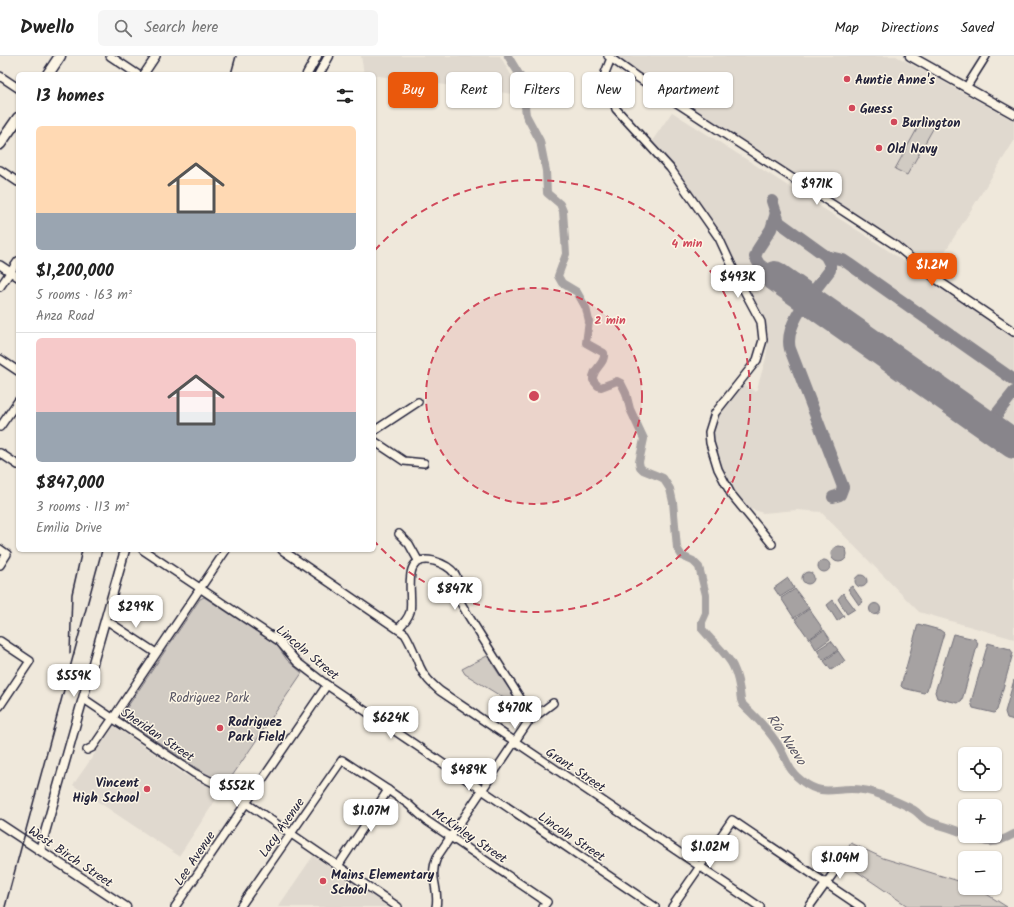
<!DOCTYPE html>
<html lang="en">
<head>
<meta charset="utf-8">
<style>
	:root { --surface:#fff; --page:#f6f6f6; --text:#222; --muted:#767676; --line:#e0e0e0; --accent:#ea580c }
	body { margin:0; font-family:Kalam,sans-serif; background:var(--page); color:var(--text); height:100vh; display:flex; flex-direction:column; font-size:15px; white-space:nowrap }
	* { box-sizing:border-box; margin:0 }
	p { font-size:13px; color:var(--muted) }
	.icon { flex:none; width:22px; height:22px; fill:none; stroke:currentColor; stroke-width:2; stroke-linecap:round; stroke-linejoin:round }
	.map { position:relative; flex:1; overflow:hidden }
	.panel { position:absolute; left:16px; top:16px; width:360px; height:480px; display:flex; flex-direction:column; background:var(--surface); border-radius:6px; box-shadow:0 1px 3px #0004 }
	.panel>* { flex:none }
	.banner { position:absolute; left:388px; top:16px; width:380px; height:36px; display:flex; gap:8px }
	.buttons { position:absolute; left:958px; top:691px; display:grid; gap:8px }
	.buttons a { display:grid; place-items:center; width:44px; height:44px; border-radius:6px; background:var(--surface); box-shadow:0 1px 3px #0004; font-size:20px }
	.price { position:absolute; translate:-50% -34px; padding:0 9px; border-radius:8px; background:#fff; color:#222; font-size:13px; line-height:26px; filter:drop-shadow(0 1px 2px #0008) }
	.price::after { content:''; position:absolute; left:50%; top:24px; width:12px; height:9px; margin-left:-6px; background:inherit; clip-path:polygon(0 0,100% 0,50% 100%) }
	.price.selected { background:var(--accent); color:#fff }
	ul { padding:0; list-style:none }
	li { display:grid; align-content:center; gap:8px; height:212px; padding:0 20px }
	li+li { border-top:1px solid var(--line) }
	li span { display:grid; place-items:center; height:124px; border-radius:6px; color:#555 }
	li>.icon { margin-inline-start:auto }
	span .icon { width:72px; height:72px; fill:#fffc; stroke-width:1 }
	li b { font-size:17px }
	h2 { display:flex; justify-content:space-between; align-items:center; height:48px; padding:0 20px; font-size:17px }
	.chip { padding:0 14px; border-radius:6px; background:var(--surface); box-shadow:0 1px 3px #0004; font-size:14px; line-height:36px }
	.chip.selected { background:var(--accent); color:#fff }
	header { display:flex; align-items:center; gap:24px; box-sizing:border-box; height:56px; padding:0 20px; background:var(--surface); border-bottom:1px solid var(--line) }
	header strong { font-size:19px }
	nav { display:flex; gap:22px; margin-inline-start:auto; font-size:14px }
	.search { width:280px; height:36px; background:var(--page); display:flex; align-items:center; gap:10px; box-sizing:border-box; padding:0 14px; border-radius:6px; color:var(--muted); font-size:15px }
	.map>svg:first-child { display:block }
</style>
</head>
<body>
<header>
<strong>Dwello</strong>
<div class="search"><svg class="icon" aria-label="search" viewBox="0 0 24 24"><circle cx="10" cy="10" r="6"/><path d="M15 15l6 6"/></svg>Search here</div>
<nav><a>Map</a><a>Directions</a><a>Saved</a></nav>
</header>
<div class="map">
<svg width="1014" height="851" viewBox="0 0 1014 851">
	<rect width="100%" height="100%" fill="#efe8db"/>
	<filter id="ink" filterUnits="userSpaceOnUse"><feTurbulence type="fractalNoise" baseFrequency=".025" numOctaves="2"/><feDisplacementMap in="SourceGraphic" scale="8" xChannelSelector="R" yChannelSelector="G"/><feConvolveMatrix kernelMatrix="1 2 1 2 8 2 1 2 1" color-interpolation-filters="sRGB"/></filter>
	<g filter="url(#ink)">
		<g fill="#e0d9cf">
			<polygon points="361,0 500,0 514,24 513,38 364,18"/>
			<polygon points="608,0 896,0 1014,65 1014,85 931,218 895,189"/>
			<polygon points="672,56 868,181 1014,280 1014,583 919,556 821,456 797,454 763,457 745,451 738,444 722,415 712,383 712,375 718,358 743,328 756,336 766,302 768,285 767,274 762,256 740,219 721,178 684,124 650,88"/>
			<polygon points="114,670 185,719 221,736 179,800 73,729"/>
			<polygon points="313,800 389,851 278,851"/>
		</g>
		<g fill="#d1cbc3" stroke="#7a767f">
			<polygon points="922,64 934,71 907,119 895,113"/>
			<polygon points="204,541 277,589 287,604 302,617 226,729 207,719 122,662 122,659 200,543"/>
			<polygon points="487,600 523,654 465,618 462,613"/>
			<polygon points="851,787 883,802 965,827 965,832 977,832 1007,851 909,851 840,804"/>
		</g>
		<g fill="#a6a2a2" stroke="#716f79">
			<circle cx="839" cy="498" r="8"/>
			<circle cx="824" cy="510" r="6"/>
			<circle cx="808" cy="522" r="6"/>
			<circle cx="861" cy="525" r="6"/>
			<polygon points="788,522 794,532 780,541 774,532"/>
			<polygon points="852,530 863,546 859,549 848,533"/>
			<polygon points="795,533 809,552 794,562 781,542"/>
			<polygon points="843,537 855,553 847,558 838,543"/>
			<polygon points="833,544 844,560 837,565 827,549"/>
			<circle cx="875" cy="553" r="5.5"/>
			<polygon points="809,553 823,573 809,583 795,563"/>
			<polygon points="918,568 940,574 944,577 927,634 924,637 903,632 901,630"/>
			<polygon points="824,574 830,583 816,593 810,583"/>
			<polygon points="953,578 975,583 978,587 962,644 958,647 937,642 935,636"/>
			<polygon points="831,585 838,594 823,604 817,594"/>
			<polygon points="988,587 1010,593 1013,597 997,654 994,657 973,652 971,646"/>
			<polygon points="838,595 845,605 831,614 824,605"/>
			<polygon points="1014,624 1014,664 1007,662 1005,656"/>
		</g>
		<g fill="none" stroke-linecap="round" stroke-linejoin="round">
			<g stroke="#a6a2a2" stroke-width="8">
				<path d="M508,0l14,23 4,36 14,26 6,30 1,22 13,11 3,7 3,43 -8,22 4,7 15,9 9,16 3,13 -3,22 18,10c2,11 -12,15 -11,27l5,6 3,1 16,-6 4,2 5,10 4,16 14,30 -5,23 1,5 3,3 20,8 7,11 3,13 4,46 5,8 11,5 6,6 7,28v18l-4,9v7c25,29 35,30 39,71l2,5c13,12 24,23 34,38 9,14 11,28 25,38 23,18 36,4 61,9 11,1 41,14 51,20 5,3 8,9 14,11 12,5 25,7 37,13"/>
				<path d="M969,780c19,9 27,8 45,-2"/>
			</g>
			<g stroke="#88858b" stroke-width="12">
				<path d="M772,145l7,21 47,34 4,8v6c-15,21 -47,53 -40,79l53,138 -3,8 -7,2"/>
				<polyline points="826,200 843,204 849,208 1014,324"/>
				<polyline points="775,220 759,208 755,201 758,193 771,173 776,157"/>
				<polyline points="972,358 981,363 994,361 1014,336"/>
				<path d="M997,360c-3,12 3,17 12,25"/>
			</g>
			<polyline stroke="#88858b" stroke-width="30" points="775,220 1014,388"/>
			<g stroke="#22223b" stroke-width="10">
				<g id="minor">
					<polyline points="110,0 137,18"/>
					<polyline points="608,0 637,21 895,189 936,223 1014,276"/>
					<polyline points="611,2 605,17 616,53 670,112 719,182 739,225 761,266 763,284 757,304 715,357 709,376 710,387 718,413 731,438 772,488"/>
					<polyline points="144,18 156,0"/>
					<polyline points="0,20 18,32"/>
					<polyline points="969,27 986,0"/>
					<polyline points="0,114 18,126"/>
					<polyline points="0,209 18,221"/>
					<polyline points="0,231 18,205"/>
					<polyline points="0,303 18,315"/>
					<polyline points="0,371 18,345"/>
					<polyline points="374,375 418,346"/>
					<polyline points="374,385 404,405 424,407"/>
					<polyline points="0,397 18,409"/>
					<polyline points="399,478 409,488 419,506"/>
					<polyline points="0,493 7,498 0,509"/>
					<polyline points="143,494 279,585 297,606 327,629 655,851"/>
					<path d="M282,494l123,84c7,11 10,21 15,33 4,10 12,17 20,24l320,216"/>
					<polyline points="106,564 156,597"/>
					<path d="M398,573c5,-5 10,-10 12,-17 4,-17 -11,-59 24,-51 7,2 16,6 21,13 5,7 2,18 5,27 1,3 4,7 6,11l66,105"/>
					<polyline points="0,585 30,605 0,650"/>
					<polyline points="84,643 194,717 220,730 246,747 398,851"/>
					<polyline points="87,694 93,691 113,662 226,494"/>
					<polyline points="338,810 388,734"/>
					<polyline points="175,851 327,629"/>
					<polyline points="240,851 342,704 388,734 408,748 427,765 547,846 543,851"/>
					<path d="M436,851c4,-20 -8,-28 1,-50l91,-135 25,-19"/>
					<polyline points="672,851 732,764 861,851"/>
					<polyline points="809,851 840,808"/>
				</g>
			</g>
			<g stroke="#22223b" stroke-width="11">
				<g id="major">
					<polyline points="910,0 1014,58"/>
					<polyline points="307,18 317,0"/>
					<polyline points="319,18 329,0"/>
					<polyline points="0,768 126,851"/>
					<polyline points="40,794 125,494"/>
				</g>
			</g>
			<g stroke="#22223b" stroke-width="13">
				<g id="highway">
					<polyline points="48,18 60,0"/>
					<polyline points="0,88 18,62"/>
				</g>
			</g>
			<use href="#minor" stroke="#fcf5e5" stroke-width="7"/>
			<use href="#major" stroke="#fcf5e5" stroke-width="8"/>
			<use href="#highway" stroke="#fcf5e5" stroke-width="10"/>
			<g stroke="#22223b" stroke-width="1.5">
				<polyline points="231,18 236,0"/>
				<polyline points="70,597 72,538 82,494"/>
				<polyline points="5,851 102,494"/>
			</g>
		</g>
	</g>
	<circle cx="534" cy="340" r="108" fill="#d1495b" fill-opacity=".12"/>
	<g fill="none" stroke="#d1495b" stroke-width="2" stroke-dasharray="7 5">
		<circle cx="534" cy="340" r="108"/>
		<path d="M375 194A216 216 0 1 1 375 486"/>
	</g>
	<g fill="#d1495b" stroke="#fcf5e5" stroke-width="1.5">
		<circle cx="847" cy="23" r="4"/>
		<circle cx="852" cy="52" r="4"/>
		<circle cx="894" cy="66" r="4"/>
		<circle cx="879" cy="92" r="4"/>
		<circle cx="220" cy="672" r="4"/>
		<circle cx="147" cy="733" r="4"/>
		<circle cx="323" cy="825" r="4"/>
	</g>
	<g text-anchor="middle" stroke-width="3" stroke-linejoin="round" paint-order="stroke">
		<g font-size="13" font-weight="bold" fill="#22223b" stroke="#fcf5e5" text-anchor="start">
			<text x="855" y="28">Auntie Anne's</text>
			<text x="860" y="57">Guess</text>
			<text x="902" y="71">Burlington</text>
			<text x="887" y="97">Old Navy</text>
			<text x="228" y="670">Rodriguez<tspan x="228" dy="15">Park Field</tspan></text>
			<text x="139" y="731" text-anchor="end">Vincent<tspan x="139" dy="15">High School</tspan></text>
			<text x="331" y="823">Mains Elementary<tspan x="331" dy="15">School</tspan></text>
		</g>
		<g font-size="13" fill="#22223b" stroke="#fcf5e5">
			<text transform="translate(308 596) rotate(40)" y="5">Lincoln Street</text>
			<text transform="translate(158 678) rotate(34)" y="5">Sheridan Street</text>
			<text transform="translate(576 713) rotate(34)" y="5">Grant Street</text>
			<text transform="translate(281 771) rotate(-55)" y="5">Lacy Avenue</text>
			<text transform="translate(470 779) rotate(34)" y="5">McKinley Street</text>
			<text transform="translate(572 780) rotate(34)" y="5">Lincoln Street</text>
			<text transform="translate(71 800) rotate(34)" y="5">West Birch Street</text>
			<text transform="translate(194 802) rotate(-56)" y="5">Lee Avenue</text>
		</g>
		<g font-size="13" fill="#575564" stroke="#fcf5e5">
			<text x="209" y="646">Rodriguez Park</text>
		</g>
		<g font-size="14" font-style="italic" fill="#575564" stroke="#fcf5e5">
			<text transform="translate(787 683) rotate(56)" y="5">Río Nuevo</text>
		</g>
	</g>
	<circle cx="534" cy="340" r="6" fill="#d1495b" stroke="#fcf5e5" stroke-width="2"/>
	<g font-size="12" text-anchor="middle" font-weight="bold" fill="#d1495b" stroke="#fcf5e5" stroke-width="3" stroke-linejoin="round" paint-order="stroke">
		<text x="687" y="191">4 min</text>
		<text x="610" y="268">2 min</text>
	</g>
</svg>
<div class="buttons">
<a><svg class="icon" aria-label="locate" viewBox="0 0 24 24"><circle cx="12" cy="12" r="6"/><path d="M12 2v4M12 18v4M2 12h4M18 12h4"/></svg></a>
<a>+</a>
<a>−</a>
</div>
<b class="price" style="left:817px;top:150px">$971K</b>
<b class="price selected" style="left:932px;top:231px">$1.2M</b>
<b class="price" style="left:738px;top:243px">$493K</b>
<b class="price" style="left:455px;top:555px">$847K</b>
<b class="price" style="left:136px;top:573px">$299K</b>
<b class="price" style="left:74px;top:642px">$559K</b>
<b class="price" style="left:515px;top:674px">$470K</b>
<b class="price" style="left:391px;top:684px">$624K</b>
<b class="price" style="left:469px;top:736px">$489K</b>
<b class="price" style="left:237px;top:752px">$552K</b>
<b class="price" style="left:371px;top:777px">$1.07M</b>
<b class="price" style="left:710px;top:813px">$1.02M</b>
<b class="price" style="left:840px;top:824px">$1.04M</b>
<div class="banner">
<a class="chip selected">Buy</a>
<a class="chip">Rent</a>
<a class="chip">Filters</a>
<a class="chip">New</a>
<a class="chip">Apartment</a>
</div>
<section class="panel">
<h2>13 homes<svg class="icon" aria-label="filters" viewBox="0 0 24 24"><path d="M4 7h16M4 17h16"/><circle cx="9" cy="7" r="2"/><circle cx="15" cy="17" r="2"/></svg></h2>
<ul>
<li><span style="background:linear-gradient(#ffd9b3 70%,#9aa5b1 0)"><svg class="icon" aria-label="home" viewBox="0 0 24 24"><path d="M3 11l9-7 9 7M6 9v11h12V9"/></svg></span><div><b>$1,200,000</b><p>5 rooms · 163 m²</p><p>Anza Road</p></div></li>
<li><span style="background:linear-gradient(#f6c9c9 60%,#9aa5b1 0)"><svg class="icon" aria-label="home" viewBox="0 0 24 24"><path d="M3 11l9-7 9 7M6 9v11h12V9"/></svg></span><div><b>$847,000</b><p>3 rooms · 113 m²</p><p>Emilia Drive</p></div></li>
</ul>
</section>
</div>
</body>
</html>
